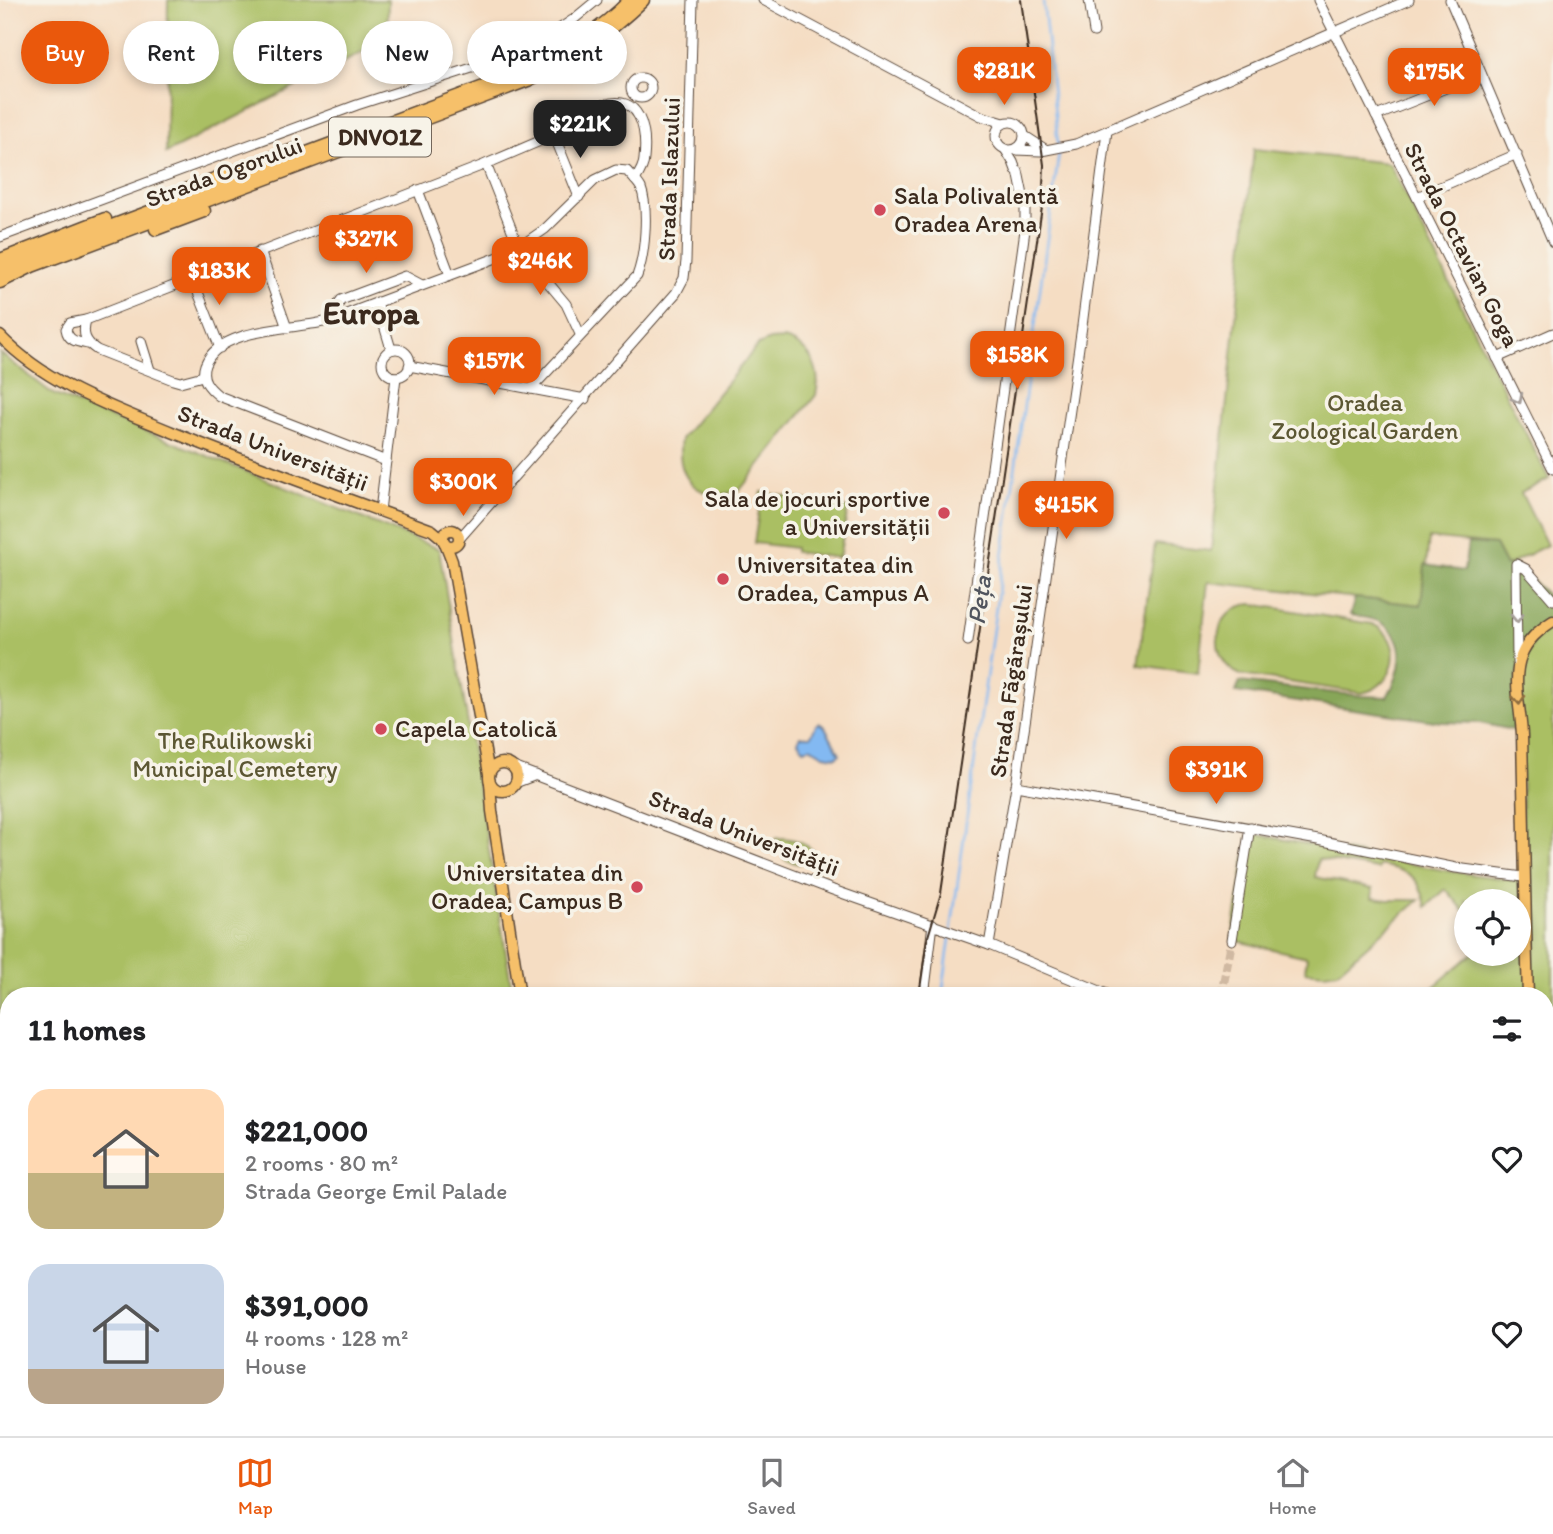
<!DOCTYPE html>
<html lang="en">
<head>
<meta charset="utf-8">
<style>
	:root { --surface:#fff; --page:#f6f6f6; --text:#202124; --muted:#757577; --line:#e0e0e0; --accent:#ea580c }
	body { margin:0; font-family:Itim,sans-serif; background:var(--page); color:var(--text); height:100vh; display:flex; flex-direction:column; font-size:26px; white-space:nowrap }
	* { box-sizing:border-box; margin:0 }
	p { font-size:23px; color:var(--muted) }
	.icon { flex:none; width:38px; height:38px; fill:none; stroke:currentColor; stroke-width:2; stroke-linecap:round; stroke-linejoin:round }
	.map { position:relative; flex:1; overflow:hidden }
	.sheet { position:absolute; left:0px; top:987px; width:1554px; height:450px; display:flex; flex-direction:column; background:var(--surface); border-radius:28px 28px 0 0; box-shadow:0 4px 10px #0003 }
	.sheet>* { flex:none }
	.top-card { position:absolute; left:21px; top:21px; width:700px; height:63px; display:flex; gap:14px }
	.buttons { position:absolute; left:1454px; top:889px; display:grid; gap:14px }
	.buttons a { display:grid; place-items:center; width:77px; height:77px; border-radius:50%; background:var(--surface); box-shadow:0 4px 10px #0003; font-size:35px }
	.price { position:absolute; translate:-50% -60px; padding:0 16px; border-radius:14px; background:var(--accent); color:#fff; font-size:23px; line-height:46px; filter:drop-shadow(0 2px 4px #0008) }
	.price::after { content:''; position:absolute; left:50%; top:42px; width:21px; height:16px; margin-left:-10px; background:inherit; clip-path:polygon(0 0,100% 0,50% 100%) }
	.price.selected { background:#222; color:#fff }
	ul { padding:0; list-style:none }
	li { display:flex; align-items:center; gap:21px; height:175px; padding:0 28px }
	li span { display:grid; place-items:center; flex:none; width:196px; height:140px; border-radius:21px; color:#555 }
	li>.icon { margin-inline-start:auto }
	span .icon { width:84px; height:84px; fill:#fffc; stroke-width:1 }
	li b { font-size:30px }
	h2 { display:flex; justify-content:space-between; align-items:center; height:84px; padding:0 28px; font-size:30px }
	.pill { padding:0 24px; border-radius:32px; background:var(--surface); box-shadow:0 4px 10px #0003; font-size:24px; line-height:63px }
	.pill.selected { background:var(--accent); color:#fff }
	.dock { display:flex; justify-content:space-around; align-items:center; height:98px; border-top:2px solid var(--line); background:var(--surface); font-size:19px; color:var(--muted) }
	.dock a { display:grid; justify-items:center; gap:4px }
	.dock .selected { color:var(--accent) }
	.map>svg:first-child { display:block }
</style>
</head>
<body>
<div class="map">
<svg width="1553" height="1436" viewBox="0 0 1553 1436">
	<rect width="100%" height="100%" fill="#f7f3e8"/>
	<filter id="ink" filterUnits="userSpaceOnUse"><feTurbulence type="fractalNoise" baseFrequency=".0143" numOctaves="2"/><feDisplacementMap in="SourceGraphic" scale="14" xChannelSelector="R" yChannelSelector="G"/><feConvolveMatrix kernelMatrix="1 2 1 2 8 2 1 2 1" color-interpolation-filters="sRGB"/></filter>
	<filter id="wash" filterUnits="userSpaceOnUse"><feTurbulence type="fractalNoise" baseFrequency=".00686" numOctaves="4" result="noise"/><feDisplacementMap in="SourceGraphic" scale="28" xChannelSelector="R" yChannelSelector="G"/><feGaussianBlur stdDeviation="1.57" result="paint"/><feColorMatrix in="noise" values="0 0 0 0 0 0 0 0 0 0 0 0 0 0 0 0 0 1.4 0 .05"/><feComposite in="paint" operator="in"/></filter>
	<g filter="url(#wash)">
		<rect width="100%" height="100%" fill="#f5ddc3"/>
		<g fill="#aabf63" stroke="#727440" stroke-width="2">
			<polygon points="168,0 388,0 387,40 166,153"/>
			<polygon points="1254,149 1389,163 1549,479 1521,493 1547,545 1506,566 1495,545 1429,538 1422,605 1208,582 1198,673 1138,665 1155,544 1211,551"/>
			<path d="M784,339c26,7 38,30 32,56l-76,95c-40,14 -65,-10 -59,-51l77,-94 12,-5z"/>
			<polygon points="0,353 53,394 439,549 513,996 9,996 9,1428 312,1428 312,1436 0,1436"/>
			<polygon points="762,492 848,508 839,558 795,552 795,548 754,543"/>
			<path d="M1252,604l120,20c34,14 26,62 -10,69l-121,-18c-36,-14 -28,-69 11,-71z"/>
			<path d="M1553,621v513l-8,-7v-131h-122l49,-42h47v-53h-53v12l-20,-24 -20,18c-6,-32 -17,-36 -47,-42l-1,4 -60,-10 -3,18 58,12 -1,9 16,2h31l-81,71 -14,2 -19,-2 2,-14 -75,-17 17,-107 199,38 71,10 4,-4 -3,-220z"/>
			<path d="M777,838c16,0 28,3 39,16l-17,10 -14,-4 -10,-21z"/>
		</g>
		<path fill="#87a659" stroke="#61683c" stroke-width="2" d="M1468,543l27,2 11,21 10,-2 37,37v20l-13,9 -23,43 5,59 -42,-9 -38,-1 -206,-30 4,-10 122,14 25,1c14,-23 23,-56 -5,-74 -8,-5 -22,-6 -32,-8l5,-17 66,7 4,-40 39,6z"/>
		<polygon fill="#83b9f2" stroke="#5f7288" stroke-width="2" points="819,723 825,727 840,754 836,757 824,755 810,747 804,749 798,742 800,736 811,736 816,725"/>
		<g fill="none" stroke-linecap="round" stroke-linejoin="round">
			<g stroke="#83b9f2" stroke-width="2.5">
				<polyline points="942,996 1059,153 1043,0"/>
				<polyline points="850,1436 856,1428"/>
			</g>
		</g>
	</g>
	<g filter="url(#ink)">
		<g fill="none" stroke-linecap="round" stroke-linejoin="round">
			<polyline stroke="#d0b9a2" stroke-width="9" stroke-dasharray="9 4.5" stroke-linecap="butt" points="1221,996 1232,940"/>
			<g stroke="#574537" stroke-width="11">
				<g id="minor">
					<polyline points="763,0 981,116 1004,123"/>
					<polyline points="1089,0 1094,32"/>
					<polyline points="1318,0 1553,469"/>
					<polyline points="1450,0 1553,242"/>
					<circle cx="641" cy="88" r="10"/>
					<polyline points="1376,116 1481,74"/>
					<circle cx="1010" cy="136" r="14"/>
					<polyline points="554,135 579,197"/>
					<polyline points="1025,136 1045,149"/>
					<polyline points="1015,150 1041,151 1076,144 1409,0"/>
					<polyline points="486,164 519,248 566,304 580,334"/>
					<polyline points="418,190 450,275"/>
					<polyline points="1417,197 1517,154"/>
					<polyline points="0,237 357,105 506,57 546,38 574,19 597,0"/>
					<polyline points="260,251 287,328"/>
					<polyline points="192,277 220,348"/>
					<polyline points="377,302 391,349"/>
					<path d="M86,320l-16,3 -4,6c2,12 11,13 22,15"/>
					<polyline points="328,321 341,300 405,276 422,285"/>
					<polyline points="141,341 150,370"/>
					<circle cx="396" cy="363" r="14"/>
					<polyline points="1497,358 1553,333"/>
					<polyline points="409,366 585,399"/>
					<path d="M203,376l-23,6 -7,-2 -76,-30c-12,-8 -15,-16 -11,-30l400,-156 68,-29 49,-30c38,-13 44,26 41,54 0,7 -5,15 -9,21"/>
					<path d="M386,461l-167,-65c-10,-8 -19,-17 -14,-31 15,-39 90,-35 123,-44l184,-69 33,-23 50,-49 21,-10 11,1c4,5 11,11 14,17 8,21 4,67 -4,88l-106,113"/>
					<polyline points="380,511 396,377"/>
					<polyline points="459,539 676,293 684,278 686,261 693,0"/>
					<polyline points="968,641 1025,230 1025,205 1018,171 1016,170 1013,162 1005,149"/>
					<polyline points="1517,663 1516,564 1526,569 1553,600"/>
					<polyline points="511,766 833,890 989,945 1112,996"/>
					<polyline points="515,783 536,775"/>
					<polyline points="1016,786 1318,840 1456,868 1523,877"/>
					<polyline points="1232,940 1250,827"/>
					<polyline points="989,945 1016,786 1082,326 1107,131"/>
					<polyline points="924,996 933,924"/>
					<polyline points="1545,1214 1553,1217"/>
					<polyline points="1545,1360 1553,1360"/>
					<polyline points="1545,1419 1553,1418"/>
					<polyline points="654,1428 708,1436"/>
					<polyline points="1369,1428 1403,1436"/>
					<polyline points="486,1436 488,1428"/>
					<polyline points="540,1436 541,1428"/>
					<polyline points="589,1436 590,1428"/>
					<polyline points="828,1436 838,1428"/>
					<polyline points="1053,1436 1056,1428"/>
					<polyline points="1176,1436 1185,1428"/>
					<polyline points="1328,1436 1337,1428"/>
					<polyline points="1416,1436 1419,1428"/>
				</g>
			</g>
			<g stroke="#574537" stroke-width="13">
				<g id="major">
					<path d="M0,336c46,48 112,71 172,96 86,35 173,66 260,98l11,9"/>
					<circle cx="451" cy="538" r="8"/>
					<polyline points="445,543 452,561 489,774"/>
					<circle cx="503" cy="777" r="14"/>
					<polyline points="490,782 492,811 520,996"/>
					<path d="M1528,996c-3,-87 -4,-174 -6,-261 -1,-25 -10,-55 -1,-79 6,-16 18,-26 32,-35"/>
					<polyline points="1545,1127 1553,1139"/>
					<polyline points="1545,1254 1553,1230"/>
					<polyline points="1494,1428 1497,1436"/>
					<polyline points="443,1436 444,1428"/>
					<polyline points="1537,1436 1538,1428"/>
				</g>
			</g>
			<g stroke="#574537" stroke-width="15">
				<g id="highway">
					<polyline points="188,189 296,149"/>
					<polyline points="156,229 204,211"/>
					<polyline points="0,260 105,219"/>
					<path d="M0,272l27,-14 74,-28 423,-158c38,-19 77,-41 106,-72"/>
					<path d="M0,282l32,-16 496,-186c44,-21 80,-46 115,-80"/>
				</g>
			</g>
			<use href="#minor" stroke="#fff" stroke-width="9"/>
			<use href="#major" stroke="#f6c06b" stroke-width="10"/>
			<use href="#highway" stroke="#f6c06b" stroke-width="12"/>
			<g stroke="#3b2a1e" stroke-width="2">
				<polyline points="919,996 927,940 941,893 1042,207 1044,165 1021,0"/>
				<polyline points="812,1436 822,1428"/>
			</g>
		</g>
		<defs><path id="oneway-chevron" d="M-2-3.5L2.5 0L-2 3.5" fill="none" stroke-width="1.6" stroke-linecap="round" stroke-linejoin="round" transform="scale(1.75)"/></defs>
		<g stroke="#a79f9a">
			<use href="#oneway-chevron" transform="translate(1518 399) rotate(63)"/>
			<use href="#oneway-chevron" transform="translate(1517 618) rotate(89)"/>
		</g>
		<use stroke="#8f6e41" href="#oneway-chevron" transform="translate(1519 700) rotate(86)"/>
	</g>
	<g fill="#d1495b" stroke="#f7f3e8" stroke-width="2.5">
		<circle cx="880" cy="210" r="7"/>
		<circle cx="944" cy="513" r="7"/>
		<circle cx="723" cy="579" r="7"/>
		<circle cx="381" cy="729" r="7"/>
		<circle cx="637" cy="887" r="7"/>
	</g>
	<g text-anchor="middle" stroke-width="7" stroke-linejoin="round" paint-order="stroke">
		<rect fill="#f7f3e8" stroke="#73665b" stroke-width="2" x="329" y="117.5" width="102" height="39" rx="5"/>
		<g font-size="23" font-weight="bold" fill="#3b2a1e">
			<text x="380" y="145">DNVO1Z</text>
		</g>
		<g font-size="24" fill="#3b2a1e" stroke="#f7f3e8">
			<text transform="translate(224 172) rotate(-20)" y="8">Strada Ogorului</text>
			<text transform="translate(669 179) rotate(-88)" y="8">Strada Islazului</text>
			<text transform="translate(1462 245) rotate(63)" y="8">Strada Octavian Goga</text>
			<text transform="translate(273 448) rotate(21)" y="8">Strada Universității</text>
			<text transform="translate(1011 681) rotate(-82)" y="8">Strada Făgărașului</text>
			<text transform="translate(744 833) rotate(21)" y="8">Strada Universității</text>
		</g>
		<g font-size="24" fill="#3b2a1e" stroke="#f7f3e8" text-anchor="start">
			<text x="894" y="204">Sala Polivalentă<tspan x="894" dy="28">Oradea Arena</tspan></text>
			<text x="930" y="507" text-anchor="end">Sala de jocuri sportive<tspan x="930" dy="28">a Universității</tspan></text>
			<text x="737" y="573">Universitatea din<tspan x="737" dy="28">Oradea, Campus A</tspan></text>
			<text x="395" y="737">Capela Catolică</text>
			<text x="623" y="881" text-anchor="end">Universitatea din<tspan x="623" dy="28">Oradea, Campus B</tspan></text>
		</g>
		<g font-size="24" fill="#5c5733" stroke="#f7f3e8">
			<text x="1365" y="411">Oradea<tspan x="1365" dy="28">Zoological Garden</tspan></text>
			<text x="235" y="749">The Rulikowski<tspan x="235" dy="28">Municipal Cemetery</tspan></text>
		</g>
		<g font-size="26" font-style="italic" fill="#51555e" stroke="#f7f3e8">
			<text transform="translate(979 600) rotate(-82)" y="9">Peța</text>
		</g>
		<g font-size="32" font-weight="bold" fill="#3b2a1e" stroke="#f7f3e8">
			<text x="371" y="324">Europa</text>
		</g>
	</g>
</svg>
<div class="buttons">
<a><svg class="icon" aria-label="locate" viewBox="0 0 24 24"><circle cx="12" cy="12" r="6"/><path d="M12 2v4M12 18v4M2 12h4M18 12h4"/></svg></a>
</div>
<b class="price" style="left:1004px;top:107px">$281K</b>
<b class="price" style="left:1434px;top:108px">$175K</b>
<b class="price selected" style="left:580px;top:160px">$221K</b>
<b class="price" style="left:366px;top:275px">$327K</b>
<b class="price" style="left:540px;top:297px">$246K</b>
<b class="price" style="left:219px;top:307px">$183K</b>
<b class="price" style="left:1017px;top:391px">$158K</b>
<b class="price" style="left:494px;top:397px">$157K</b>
<b class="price" style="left:463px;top:518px">$300K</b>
<b class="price" style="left:1066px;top:541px">$415K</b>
<b class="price" style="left:1216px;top:806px">$391K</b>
<div class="top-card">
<a class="pill selected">Buy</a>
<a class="pill">Rent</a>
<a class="pill">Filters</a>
<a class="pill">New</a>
<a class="pill">Apartment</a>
</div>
<section class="sheet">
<h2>11 homes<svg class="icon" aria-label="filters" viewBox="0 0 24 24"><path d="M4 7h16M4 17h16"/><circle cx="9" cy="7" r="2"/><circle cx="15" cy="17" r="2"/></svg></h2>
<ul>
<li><span style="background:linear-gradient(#ffd9b3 60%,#c2b280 0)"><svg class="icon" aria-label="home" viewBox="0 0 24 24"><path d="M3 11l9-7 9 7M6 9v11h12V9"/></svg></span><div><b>$221,000</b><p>2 rooms · 80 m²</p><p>Strada George Emil Palade</p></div><svg class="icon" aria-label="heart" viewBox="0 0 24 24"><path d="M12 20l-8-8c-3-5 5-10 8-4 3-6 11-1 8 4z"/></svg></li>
<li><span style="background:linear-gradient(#c9d6e8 75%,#b9a48a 0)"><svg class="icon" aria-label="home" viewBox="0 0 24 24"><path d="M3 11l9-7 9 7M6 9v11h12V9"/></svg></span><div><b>$391,000</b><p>4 rooms · 128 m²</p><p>House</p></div><svg class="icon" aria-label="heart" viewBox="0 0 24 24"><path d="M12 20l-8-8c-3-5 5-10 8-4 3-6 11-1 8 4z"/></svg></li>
</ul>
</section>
</div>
<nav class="dock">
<a class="selected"><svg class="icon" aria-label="map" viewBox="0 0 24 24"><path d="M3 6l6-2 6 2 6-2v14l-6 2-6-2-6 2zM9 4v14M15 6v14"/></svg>Map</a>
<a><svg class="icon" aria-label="saved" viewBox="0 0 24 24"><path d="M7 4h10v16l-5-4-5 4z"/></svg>Saved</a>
<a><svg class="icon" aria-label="home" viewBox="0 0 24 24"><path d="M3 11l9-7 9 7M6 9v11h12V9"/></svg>Home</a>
</nav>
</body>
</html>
